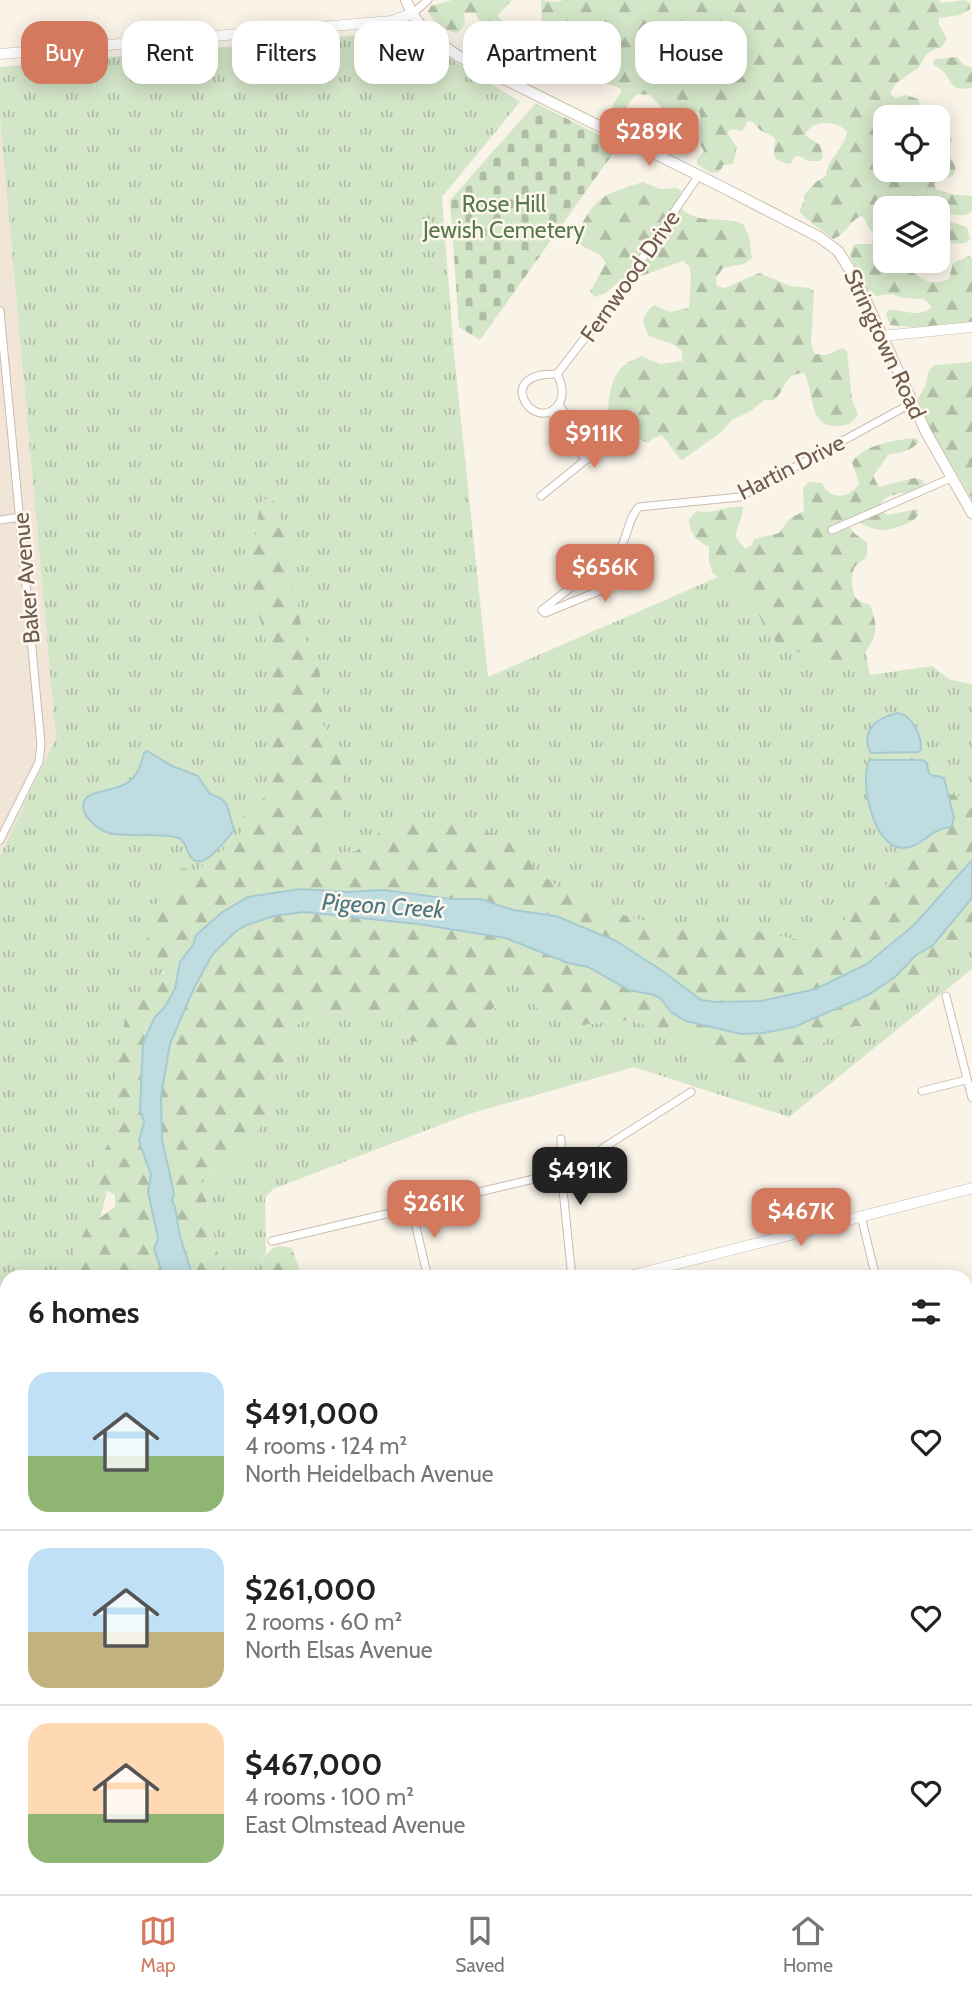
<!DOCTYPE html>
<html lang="en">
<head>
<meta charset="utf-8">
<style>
	:root { --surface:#fff; --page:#f2f2f2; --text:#222; --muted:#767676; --line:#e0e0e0; --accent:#d4795d }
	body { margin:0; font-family:Cabin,sans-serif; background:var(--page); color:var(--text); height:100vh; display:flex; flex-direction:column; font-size:26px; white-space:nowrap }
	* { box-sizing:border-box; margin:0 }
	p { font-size:23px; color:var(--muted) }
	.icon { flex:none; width:38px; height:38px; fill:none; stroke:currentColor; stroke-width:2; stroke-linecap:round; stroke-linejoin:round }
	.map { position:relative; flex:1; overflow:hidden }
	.side { position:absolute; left:0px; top:1270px; width:973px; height:625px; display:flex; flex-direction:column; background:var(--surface); border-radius:21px 21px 0 0; box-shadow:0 4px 18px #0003 }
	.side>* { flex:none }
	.guide { position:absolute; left:21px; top:21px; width:931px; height:63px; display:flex; gap:14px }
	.tools { position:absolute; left:873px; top:105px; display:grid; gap:14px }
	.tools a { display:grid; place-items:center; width:77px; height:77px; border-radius:14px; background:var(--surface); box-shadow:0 4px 18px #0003; font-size:35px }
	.price { position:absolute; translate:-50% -60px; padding:0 16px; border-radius:14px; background:var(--accent); color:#fff; font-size:23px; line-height:46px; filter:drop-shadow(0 2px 4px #0008) }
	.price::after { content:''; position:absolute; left:50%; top:42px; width:21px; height:16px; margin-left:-10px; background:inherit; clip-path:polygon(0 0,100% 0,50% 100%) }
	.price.active { background:#222; color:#fff }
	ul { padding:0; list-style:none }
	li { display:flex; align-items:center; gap:21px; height:175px; padding:0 28px }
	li+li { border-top:2px solid var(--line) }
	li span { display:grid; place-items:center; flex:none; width:196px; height:140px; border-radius:21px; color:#555 }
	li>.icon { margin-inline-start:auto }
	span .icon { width:84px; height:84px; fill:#fffc; stroke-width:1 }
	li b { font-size:30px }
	h2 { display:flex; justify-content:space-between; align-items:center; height:84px; padding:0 28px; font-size:30px }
	.pill { padding:0 24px; border-radius:21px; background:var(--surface); box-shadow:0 4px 18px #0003; font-size:24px; line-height:63px }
	.pill.active { background:var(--accent); color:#fff }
	.tab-bar { display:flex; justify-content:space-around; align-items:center; height:98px; border-top:2px solid var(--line); background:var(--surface); font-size:19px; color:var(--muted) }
	.tab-bar a { display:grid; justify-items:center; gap:4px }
	.tab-bar .active { color:var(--accent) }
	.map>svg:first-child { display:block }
</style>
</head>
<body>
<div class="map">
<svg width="972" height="1894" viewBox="0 0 972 1894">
	<defs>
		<pattern id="grass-tufts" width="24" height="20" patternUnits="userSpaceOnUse" patternTransform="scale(1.75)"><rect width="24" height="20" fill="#d4e6c8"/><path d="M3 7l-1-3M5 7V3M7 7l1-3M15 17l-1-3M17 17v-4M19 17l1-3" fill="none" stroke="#b0bda5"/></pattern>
		<pattern id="forest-firs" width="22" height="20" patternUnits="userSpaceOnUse" patternTransform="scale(1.75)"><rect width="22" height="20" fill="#d4e6c8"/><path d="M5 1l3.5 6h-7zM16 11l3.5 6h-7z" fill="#b0bda5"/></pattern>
		<pattern id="wetland-marsh" width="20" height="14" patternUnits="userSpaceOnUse" patternTransform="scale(1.75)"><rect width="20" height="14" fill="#d4e6c8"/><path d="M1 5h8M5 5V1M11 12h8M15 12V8" fill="none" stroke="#b0bda5"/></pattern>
		<pattern id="cemetery-stones" width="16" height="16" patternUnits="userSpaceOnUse" patternTransform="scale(1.75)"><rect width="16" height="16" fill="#d4e6c8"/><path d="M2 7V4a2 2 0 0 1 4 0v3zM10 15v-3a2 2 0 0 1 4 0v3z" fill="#b0bda5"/></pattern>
	</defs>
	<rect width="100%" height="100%" fill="#faf3e8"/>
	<polygon fill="#f0e5d7" points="0,119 56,738 0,856"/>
	<polygon fill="#f9e6dd" points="966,1678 972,1678 972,1894 596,1894 596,1888 966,1888"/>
	<g fill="url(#grass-tufts)">
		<polygon points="405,31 520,102 442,197 454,354 488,677 840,524 870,675 932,666 950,680 972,684 972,824 828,951 171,943 85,1277 7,1278 7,1350 0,1356 0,856 56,738 0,119 0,67"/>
		<polygon points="972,934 972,969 789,1117 634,1067 469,1114 273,1189 265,1198 266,1253 261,1260 263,1277 223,1277 200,1173 221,1172 231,1167 267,1118 273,1097 270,1075 294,1052 283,1032 323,1011 352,1015 388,1010 399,1016 487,1012 497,1007 501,984 511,979 542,1012 584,1025 614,1020 631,1021 685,1035 727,1070 750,1058 770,1069 802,1061 831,1036 852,1026 862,1026 888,1003 923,982 940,966 961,952"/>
		<polygon points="104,1888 243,1888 239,1894 100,1894"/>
	</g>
	<g fill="url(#forest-firs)">
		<path d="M452,0h60l-15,16 14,11 4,11h11l6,-10 10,-6 -1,-22 17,2 5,-2h375l4,3 23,-3 5,3v6l-10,6 -21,3v6l8,15 -6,9h-5l-9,6 -9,14 -23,16 -5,10 6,4 10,-3 12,4 6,18h-38v53h52v-34l14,2c-1,5 -3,12 -2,17 2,9 9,10 3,21l-15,4 -4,4 2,5 15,5 21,2v15c-10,9 -21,0 -31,4l10,7 16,5 3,12 -4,4 -11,1 -17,-7v-29h-52v53h11l-4,3 10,-1c15,13 25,26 46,16l4,-16 16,-7 3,2v65l-38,6 -44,-4 -4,-10 2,-5c16,-1 30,9 44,-3l-8,-8 -21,-1 -11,-4 -16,2c-18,-11 -20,-23 -26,-42l4,-10h18l2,-11c-7,-4 -6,-12 -12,-17 -11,2 -16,19 -29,23 -12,-10 -24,-16 -34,-28l5,-10v-6l12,-13 10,-6c1,-18 18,-26 21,-44 -9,-12 -36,-13 -42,3l15,10 3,11 -3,5h-11l-10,-5 -5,1 -2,6 -5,1 -11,-5 -2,-5 1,-16 -15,-8 -7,-8 -5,-1 -6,10 -11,-2 -4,4 10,14 -4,17 -10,1c-5,15 -17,5 -26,-1v-5l7,-8c-8,-10 -2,-25 -4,-38 -22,-9 -25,1 -34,20l-9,-4 4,-22 -11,-12 -12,-1 -8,7 -8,15 -9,-5v-6l9,-15c-8,-7 -19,-5 -27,-11 -13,-11 4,-19 -19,-25l-5,-15 -4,-4 -22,3 -6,10 -13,11 -16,-3 -5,10c-13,-2 -25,-11 -30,-23l3,-5 10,4 1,-5 -14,-24h-11l1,11 -7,9c-11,-1 -27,-12 -30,-22l3,-5z"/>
		<path d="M957,57l7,8 8,3v20c-24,3 -18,-5 -29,-17 -3,-3 -7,-4 -10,-7l2,-5z"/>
		<path d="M643,182l17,7 17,-1 5,3 -5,8 -1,5c24,24 40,10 67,20l6,12 3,22 -8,6 -21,4 -7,10 1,8 8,2 34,-15 32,13 19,2 4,4 -3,53 4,9 11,1 16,-7 5,3 5,49 6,15c-7,9 -11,11 -23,11 -27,0 -20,-33 -31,-53 -20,0 -18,17 -30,27h-10l-13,11 -19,9 -12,13 -38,27c-9,-7 -12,-16 -20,-25l-8,3 -6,5c-10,-5 -29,-9 -35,-18 -10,-12 -2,-48 9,-58 5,-5 13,-8 19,-11l19,8 22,-3v-10l-10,-7 -23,-8c-8,-15 -8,-19 5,-31l16,7 19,-4 2,-30 -1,-11 -7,-6 -42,15 -13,-3 -22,20 -11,4 -5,-5 16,-29 -6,-8 -21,-11 -4,-8c24,-42 23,-39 68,-54z"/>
		<path d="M972,362v137l-47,-79 -7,-22c2,-4 7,-10 8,-15 3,-9 0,-13 10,-18z"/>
		<path d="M915,438l4,4c-8,9 -19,11 -30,12l-16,22 6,11 35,-9 9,2 1,7c-15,9 -38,2 -45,20l8,8 31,-6v6c-4,6 -8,7 -15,10 -23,9 -29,5 -51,-6l-4,6 7,9 12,8c2,25 -8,14 -14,29 -1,2 -1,8 -1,11 0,16 4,18 18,23 6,17 9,26 -1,41 -5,8 -9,16 -19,18 -15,3 -71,-16 -81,-28 -4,-5 -6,-13 -9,-19 -15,-26 -21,-30 -47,-43l-4,-12v-15c-13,-7 -19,-12 -20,-28l8,-8c19,4 27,-6 46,-4l-1,8 -7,21 10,13 7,-4 2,-6 25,-6 10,-14 15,-8 -1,-23 6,-6 13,1c7,18 29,16 37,0l-7,-21c13,-18 43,-22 63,-24z"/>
		<path d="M270,497c14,13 10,33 22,48l-7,21 2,11 10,21 5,34 16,32 6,33 -3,23 20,40 3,46 -2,10 -23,32 5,10 32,-7 35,-27 48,-6 96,29 -6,10 5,12 32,23 37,17 52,15 87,4 67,14 31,-16 18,-24 21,-8 43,-53 11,-11 10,-3 11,-9 -5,-24 13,3 10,-4v67l-58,65 -47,39 -51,25 -55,12 -46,1 -14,-2 -37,-28 -48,-31 -60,-25 -43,-6 -32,-11h-30l-67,-9 -136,7 -27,16 -25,22 -3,10 -13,17 -5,27 -11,19 -9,9 -12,26 -3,66 4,13 -5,19 12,34 -3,17 10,46 -4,11 7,20 -1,8 -99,1 26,-51 28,-20v-12l-28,-16 24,-40 8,-21 -3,-43 9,-57 40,-46 -7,-11 -18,-6 10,-22 -1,-23 17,-15 7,-23 11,-4 11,4 41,-32 6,-10 -1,-11 26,-24 7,-21 -13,-18 15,-33 -12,-44 5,-11 -5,-38 -14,-38 -2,-24 2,-22 6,-10 4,-34z"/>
		<path d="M972,898v36l-11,18 -21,14 -17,16 -35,21 -26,23h-10l-21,10 -29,25 -20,8h-12l-20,-11 -10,9 -13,3 -42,-35 -54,-14 -17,-1 -30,5 -22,-4 -20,-9 -31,-32 -10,4c2,15 0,21 -14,28 -1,7 0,17 -3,23 -10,23 -62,10 -80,3l-5,-22 -11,-6 -36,5 -29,-4 -40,21 11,20 -24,23 3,22 -6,21 -36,49 -10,5 -21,1 23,104h-30l-13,-41 -5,-29 -3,-7 2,-5 -2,-11 -10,-44 -1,-44 9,-52 24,-56 18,-33 23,-23 12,-7 27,-9 30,-4 114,12 88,14 62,25 20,4 41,23 25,5 6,3 11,14 70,22 22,-1 31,-6 101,-50 21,-22 17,-10z"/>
		<polygon points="279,1246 292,1248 302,1277 263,1277 261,1260 273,1248"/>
		<polygon points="7,1321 7,1455 0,1457 0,1327"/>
		<polygon points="7,1484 7,1609 0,1611 0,1486"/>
		<polygon points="0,1700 7,1711 7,1813 0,1800"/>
		<polygon points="47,1888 104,1888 100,1894 49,1894"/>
		<polygon points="243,1888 323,1888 356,1891 365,1888 449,1888 450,1891 446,1894 239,1894"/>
	</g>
	<polygon fill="url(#wetland-marsh)" points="7,1609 7,1711 0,1700 0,1611"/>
	<polygon fill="url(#cemetery-stones)" points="536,103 619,145 480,340 459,327 450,200"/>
	<g fill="#bfdce1" stroke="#a6cad1" stroke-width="2">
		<path d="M898,713c14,2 24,23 23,37l-3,2 -47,1c-12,-22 7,-36 27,-40z"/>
		<path d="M147,751l25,15 26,10 11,17 13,6 5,6 7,25c-7,9 -32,43 -43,27 -6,-7 -3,-13 -12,-19 -22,-6 -47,0 -70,-5 -11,-2 -34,-22 -23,-35 4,-4 9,-5 14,-6 29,-7 37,-10 44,-39z"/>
		<path d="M870,760h52l5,3c2,19 5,9 17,15l10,40 -3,9c-21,1 -29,21 -48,21 -29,1 -45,-68 -33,-88z"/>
		<polygon points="972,860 972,898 933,945 916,955 895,977 868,995 794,1027 763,1033 741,1034 686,1021 671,1012 660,998 654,995 629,990 588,967 568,963 506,938 418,924 304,912 274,916 247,925 235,932 212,955 194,988 170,1044 161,1096 162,1140 172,1184 174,1195 172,1200 175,1207 180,1236 193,1277 160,1277 161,1269 154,1249 158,1238 148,1192 151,1175 139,1141 144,1122 140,1110 143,1043 155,1017 164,1008 175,989 180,962 193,945 196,935 221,913 248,897 300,889 346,892 384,890 451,899 481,899 513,910 556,916 616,941 664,972 701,1000 715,1002 761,1001 816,989 867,964 914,925"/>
		<polygon points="0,1800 7,1813 7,1870 0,1859"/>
	</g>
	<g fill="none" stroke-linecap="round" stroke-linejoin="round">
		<g stroke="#cabbaf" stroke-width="9">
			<g id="minor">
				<polyline points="412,14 428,0"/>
				<polyline points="0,311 41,744 39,762 0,840"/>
				<path d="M557,374c5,9 8,22 1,31 -23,30 -67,-33 -1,-31l57,-74 85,-125"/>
				<polyline points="559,405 594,452"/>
				<polyline points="551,412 585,459"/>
				<polyline points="541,496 629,425"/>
				<polyline points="0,520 21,517"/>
				<polyline points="832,530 951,478"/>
				<path d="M542,610l78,-61c8,-13 8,-31 19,-42l101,-10 172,-94"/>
				<path d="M542,610l3,3 76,-31c2,-11 -4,-18 -11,-24"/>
				<polyline points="946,996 972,1098"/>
				<polyline points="922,1091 966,1080"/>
				<polyline points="561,1139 562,1180 572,1278"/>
				<polyline points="412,1210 428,1278"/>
				<polyline points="861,1216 876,1278"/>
				<polyline points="272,1241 542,1177 562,1180 570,1169 691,1092"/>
				<polyline points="966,1309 972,1308"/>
				<polyline points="966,1425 972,1424"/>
				<polyline points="966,1532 970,1542"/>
				<polyline points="968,1543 972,1558"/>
				<polyline points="966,1673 972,1672"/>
			</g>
		</g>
		<g stroke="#cabbaf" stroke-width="11">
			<g id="tertiary">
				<polyline points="0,54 392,21 411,14"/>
				<polyline points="882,336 972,327"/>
				<polyline points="622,1278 972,1188"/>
			</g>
		</g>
		<g stroke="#cdbcad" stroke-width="12">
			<path id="secondary" d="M406,0c10,27 29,40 52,56l266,132 95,49 19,14 19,30 69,151 46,81"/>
		</g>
		<g stroke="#d7d1ce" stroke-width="14">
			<g id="primary">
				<polyline points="966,1864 972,1864"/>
				<polyline points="966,1883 972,1883"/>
				<polyline points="624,1894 690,1888"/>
				<polyline points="839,1894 906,1888"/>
			</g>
		</g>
		<use href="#minor" stroke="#fff" stroke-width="7"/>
		<use href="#tertiary" stroke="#fff" stroke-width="10"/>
		<use href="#secondary" stroke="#fff" stroke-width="10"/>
		<use href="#primary" stroke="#f0d6a9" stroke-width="12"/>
	</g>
	<g text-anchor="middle" stroke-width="5" stroke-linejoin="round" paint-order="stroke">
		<g font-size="23" fill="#597a4c" stroke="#fdf7ee">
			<text x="504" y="212">Rose Hill<tspan x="504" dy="26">Jewish Cemetery</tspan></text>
		</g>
		<g font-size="23" fill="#715b4f" stroke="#fdf7ee">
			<text transform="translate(630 276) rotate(-55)" y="8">Fernwood Drive</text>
			<text transform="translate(885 344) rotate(65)" y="8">Stringtown Road</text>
			<text transform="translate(791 467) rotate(-27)" y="8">Hartin Drive</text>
			<text transform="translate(26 578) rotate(-95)" y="8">Baker Avenue</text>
		</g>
		<g font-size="24" font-style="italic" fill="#4c7881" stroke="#fdf7ee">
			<text transform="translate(383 906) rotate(4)" y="8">Pigeon Creek</text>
		</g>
	</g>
</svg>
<div class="tools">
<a><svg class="icon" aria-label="locate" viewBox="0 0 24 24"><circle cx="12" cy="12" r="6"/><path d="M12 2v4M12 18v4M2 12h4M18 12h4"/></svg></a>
<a><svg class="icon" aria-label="layers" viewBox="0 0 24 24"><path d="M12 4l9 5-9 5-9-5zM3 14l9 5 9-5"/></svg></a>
</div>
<b class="price" style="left:649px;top:168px">$289K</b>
<b class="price" style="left:594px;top:470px">$911K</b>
<b class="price" style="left:605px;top:604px">$656K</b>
<b class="price active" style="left:580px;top:1207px">$491K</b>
<b class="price" style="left:434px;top:1240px">$261K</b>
<b class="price" style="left:801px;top:1248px">$467K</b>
<div class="guide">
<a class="pill active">Buy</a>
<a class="pill">Rent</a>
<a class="pill">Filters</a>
<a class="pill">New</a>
<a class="pill">Apartment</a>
<a class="pill">House</a>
</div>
<section class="side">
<h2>6 homes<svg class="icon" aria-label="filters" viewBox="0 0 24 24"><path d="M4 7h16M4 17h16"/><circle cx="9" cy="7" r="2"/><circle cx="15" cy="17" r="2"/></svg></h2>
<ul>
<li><span style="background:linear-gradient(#bfe0f5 60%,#8fb573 0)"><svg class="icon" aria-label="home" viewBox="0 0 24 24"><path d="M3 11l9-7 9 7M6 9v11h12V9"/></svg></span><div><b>$491,000</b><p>4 rooms · 124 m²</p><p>North Heidelbach Avenue</p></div><svg class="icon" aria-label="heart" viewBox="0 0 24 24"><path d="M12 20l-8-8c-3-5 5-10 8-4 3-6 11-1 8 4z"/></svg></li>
<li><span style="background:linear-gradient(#bfe0f5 60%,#c2b280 0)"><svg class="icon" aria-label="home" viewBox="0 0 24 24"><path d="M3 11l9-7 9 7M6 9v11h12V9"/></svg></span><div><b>$261,000</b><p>2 rooms · 60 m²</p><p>North Elsas Avenue</p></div><svg class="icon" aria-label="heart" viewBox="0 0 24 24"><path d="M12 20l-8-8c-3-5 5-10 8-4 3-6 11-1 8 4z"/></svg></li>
<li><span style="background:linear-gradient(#ffd9b3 65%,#8fb573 0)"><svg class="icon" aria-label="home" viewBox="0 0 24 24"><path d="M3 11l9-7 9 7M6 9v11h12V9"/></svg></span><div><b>$467,000</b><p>4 rooms · 100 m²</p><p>East Olmstead Avenue</p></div><svg class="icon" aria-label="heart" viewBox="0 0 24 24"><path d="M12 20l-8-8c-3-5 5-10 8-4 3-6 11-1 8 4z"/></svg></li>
</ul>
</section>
</div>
<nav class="tab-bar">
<a class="active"><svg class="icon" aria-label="map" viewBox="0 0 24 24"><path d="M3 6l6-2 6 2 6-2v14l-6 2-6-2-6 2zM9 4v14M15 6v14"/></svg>Map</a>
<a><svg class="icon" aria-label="saved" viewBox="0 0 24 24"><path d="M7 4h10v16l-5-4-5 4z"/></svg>Saved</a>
<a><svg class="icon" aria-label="home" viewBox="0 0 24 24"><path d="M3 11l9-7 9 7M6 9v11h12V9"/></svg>Home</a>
</nav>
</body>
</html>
